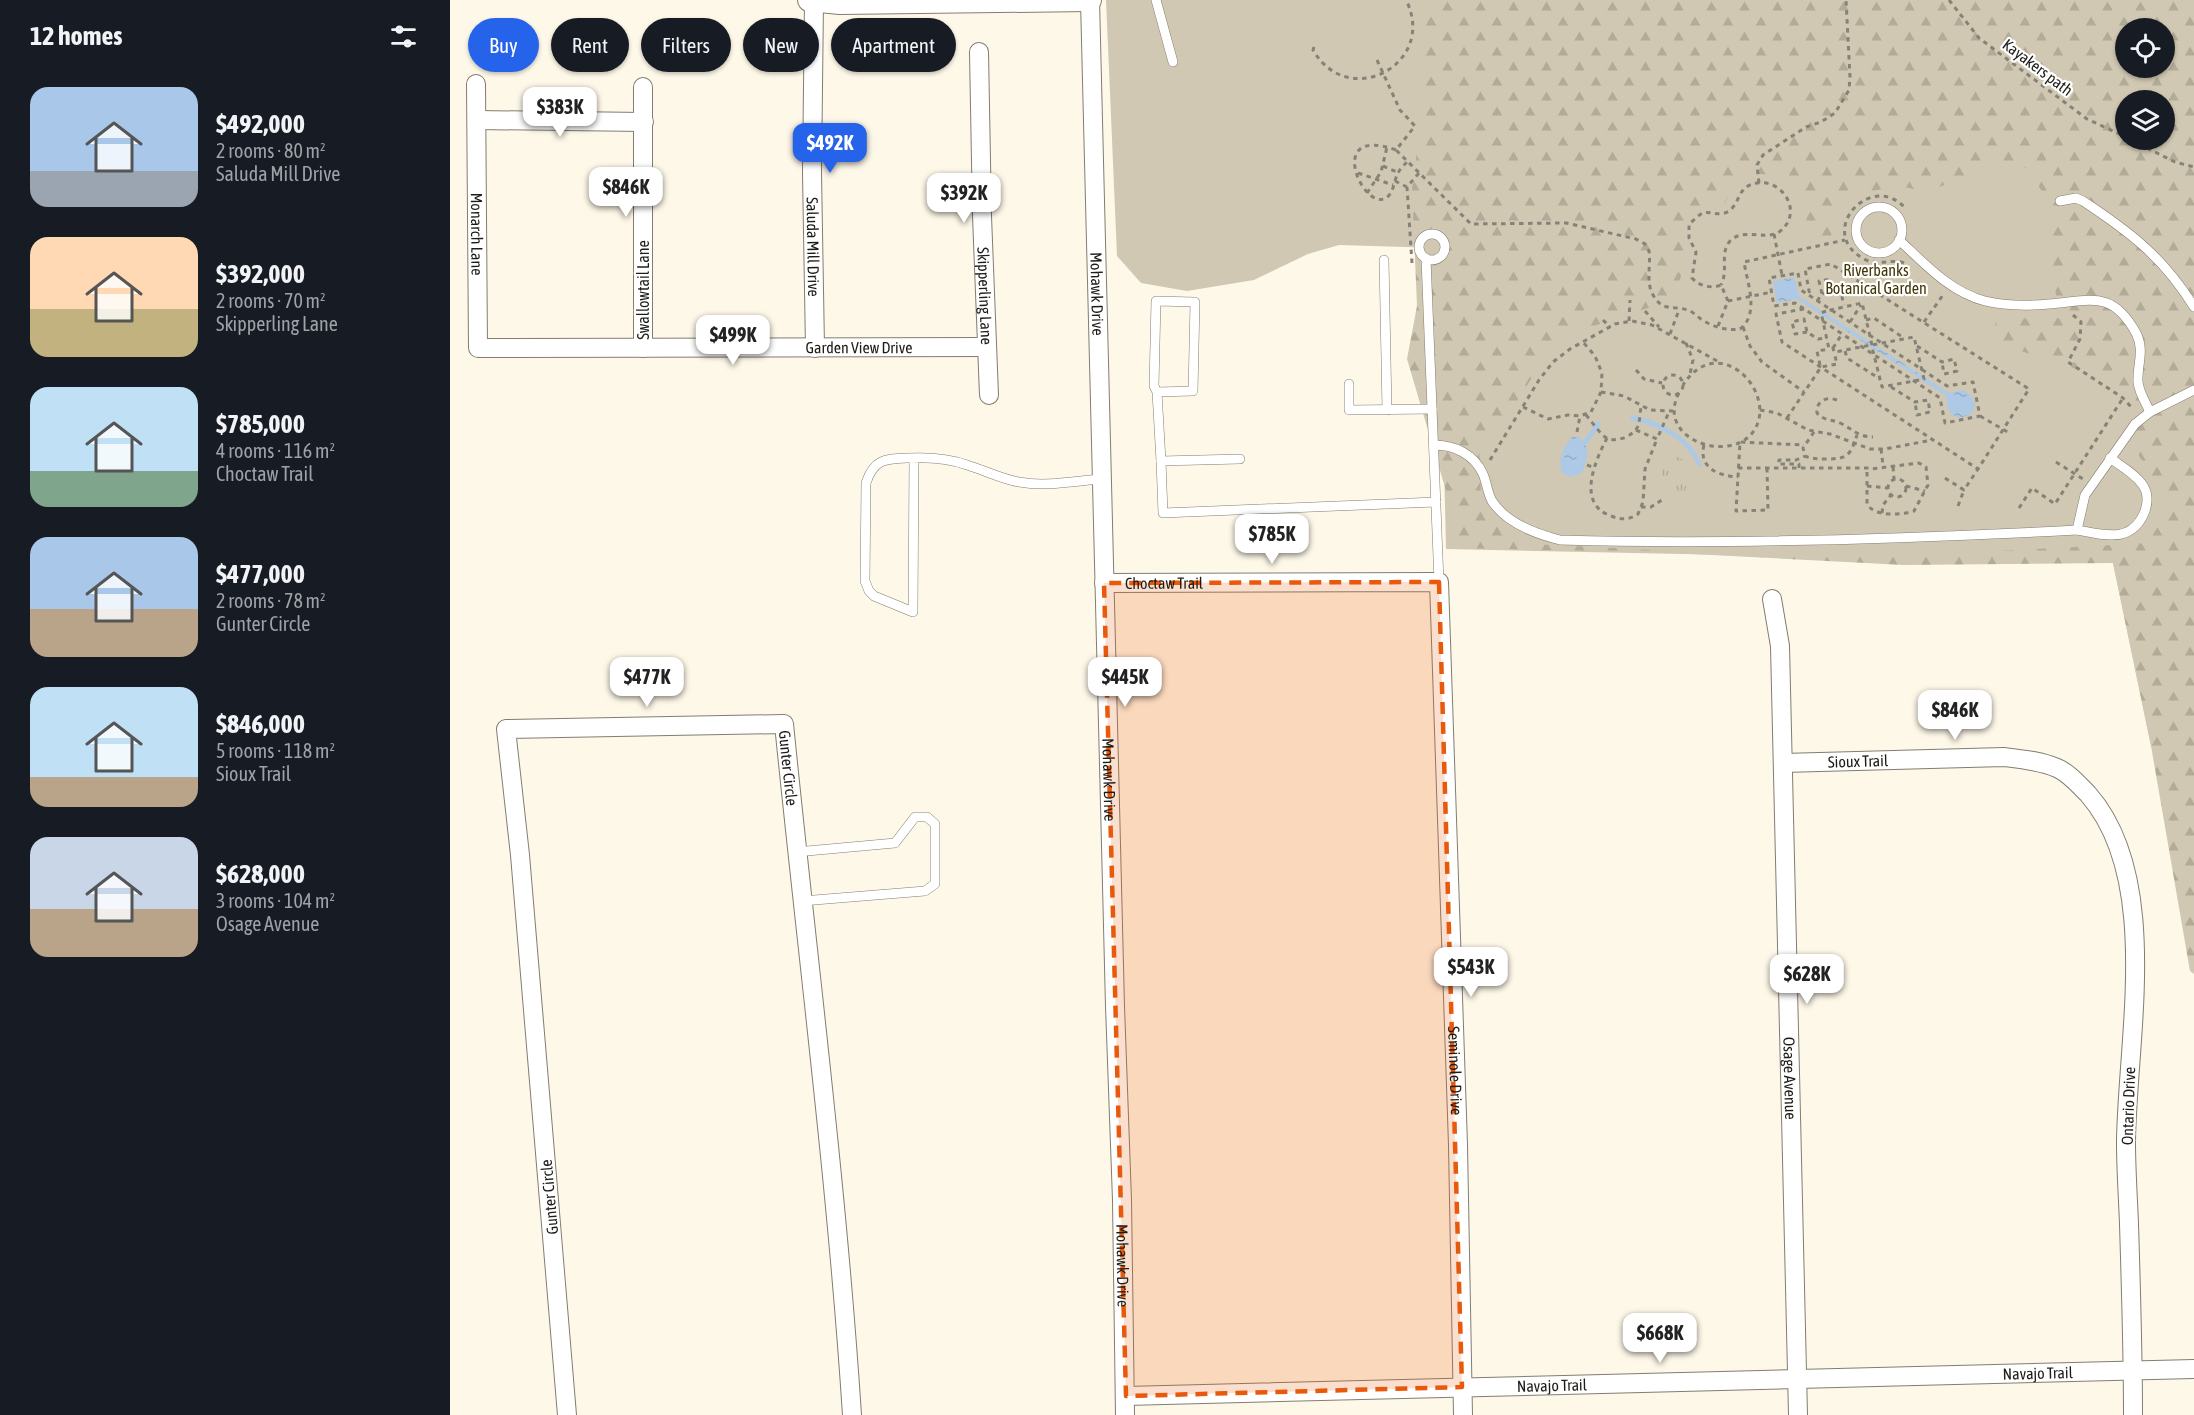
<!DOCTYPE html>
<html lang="en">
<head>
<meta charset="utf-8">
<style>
	:root { --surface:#171b24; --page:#242831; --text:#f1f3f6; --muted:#9ea1a6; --accent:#2563eb }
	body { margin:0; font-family:"Asap Condensed",sans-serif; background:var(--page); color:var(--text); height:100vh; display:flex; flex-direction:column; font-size:22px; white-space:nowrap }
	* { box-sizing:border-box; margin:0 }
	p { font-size:20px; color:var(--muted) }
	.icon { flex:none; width:33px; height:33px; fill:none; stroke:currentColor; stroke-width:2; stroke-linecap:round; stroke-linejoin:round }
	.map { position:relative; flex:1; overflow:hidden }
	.drawer { display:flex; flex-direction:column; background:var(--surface); width:450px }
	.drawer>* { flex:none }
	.hud { position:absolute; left:18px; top:18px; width:570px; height:54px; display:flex; gap:12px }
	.buttons { position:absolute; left:1665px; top:18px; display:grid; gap:12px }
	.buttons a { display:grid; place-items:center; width:60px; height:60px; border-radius:50%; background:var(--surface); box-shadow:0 2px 4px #0004; font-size:30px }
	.price { position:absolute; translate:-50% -51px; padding:0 14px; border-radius:12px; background:#fff; color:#222; font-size:20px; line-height:39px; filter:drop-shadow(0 2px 3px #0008) }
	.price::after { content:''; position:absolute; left:50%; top:36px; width:18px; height:14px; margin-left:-9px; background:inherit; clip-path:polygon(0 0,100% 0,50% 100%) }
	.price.active { background:var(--accent); color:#fff }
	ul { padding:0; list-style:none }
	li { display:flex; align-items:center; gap:18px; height:150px; padding:0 30px }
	li span { display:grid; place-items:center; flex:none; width:168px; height:120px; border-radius:18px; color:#555 }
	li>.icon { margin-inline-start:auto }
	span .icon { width:72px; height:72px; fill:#fffc; stroke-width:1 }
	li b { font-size:26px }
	h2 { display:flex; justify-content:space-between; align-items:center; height:72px; padding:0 30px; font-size:26px }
	.tag { padding:0 21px; border-radius:27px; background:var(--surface); box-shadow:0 2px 4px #0004; font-size:21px; line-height:54px }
	.tag.active { background:var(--accent); color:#fff }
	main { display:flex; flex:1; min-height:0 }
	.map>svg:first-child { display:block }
</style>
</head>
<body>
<main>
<section class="drawer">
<h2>12 homes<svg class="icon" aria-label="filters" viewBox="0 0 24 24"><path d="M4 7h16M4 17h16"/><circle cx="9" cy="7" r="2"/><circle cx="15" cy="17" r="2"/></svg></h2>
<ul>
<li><span style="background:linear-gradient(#a9c7e8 70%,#9aa5b1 0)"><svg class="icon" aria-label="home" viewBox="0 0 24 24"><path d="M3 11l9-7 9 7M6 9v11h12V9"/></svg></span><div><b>$492,000</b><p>2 rooms · 80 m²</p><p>Saluda Mill Drive</p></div></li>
<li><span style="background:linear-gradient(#ffd9b3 60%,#c2b280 0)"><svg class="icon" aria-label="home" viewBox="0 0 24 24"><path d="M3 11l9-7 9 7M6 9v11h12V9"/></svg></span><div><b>$392,000</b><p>2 rooms · 70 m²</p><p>Skipperling Lane</p></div></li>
<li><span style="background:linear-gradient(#bfe0f5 70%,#7fa58c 0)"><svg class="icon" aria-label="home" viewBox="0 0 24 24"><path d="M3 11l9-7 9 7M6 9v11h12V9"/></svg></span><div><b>$785,000</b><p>4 rooms · 116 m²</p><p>Choctaw Trail</p></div></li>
<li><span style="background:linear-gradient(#a9c7e8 60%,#b9a48a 0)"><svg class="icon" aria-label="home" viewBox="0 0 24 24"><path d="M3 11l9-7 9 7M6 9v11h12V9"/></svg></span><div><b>$477,000</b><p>2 rooms · 78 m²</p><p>Gunter Circle</p></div></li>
<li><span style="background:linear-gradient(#bfe0f5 75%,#b9a48a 0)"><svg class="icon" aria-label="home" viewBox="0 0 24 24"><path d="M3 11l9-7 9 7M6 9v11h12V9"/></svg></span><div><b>$846,000</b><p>5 rooms · 118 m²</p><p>Sioux Trail</p></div></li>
<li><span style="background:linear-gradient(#c9d6e8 60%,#b9a48a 0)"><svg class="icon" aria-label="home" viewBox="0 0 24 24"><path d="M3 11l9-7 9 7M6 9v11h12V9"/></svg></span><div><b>$628,000</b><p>3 rooms · 104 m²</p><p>Osage Avenue</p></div></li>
</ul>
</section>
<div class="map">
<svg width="1744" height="1415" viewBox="0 0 1744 1415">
	<defs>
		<pattern id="forest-firs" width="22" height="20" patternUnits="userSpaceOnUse" patternTransform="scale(1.5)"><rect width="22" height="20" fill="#d0c8b2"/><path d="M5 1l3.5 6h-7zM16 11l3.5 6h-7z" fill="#b2ab98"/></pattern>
		<pattern id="park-tufts" width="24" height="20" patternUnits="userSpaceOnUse" patternTransform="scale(1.5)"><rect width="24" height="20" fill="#d0c8b2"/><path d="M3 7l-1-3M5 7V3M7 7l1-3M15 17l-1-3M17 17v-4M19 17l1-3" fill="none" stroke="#b2ab98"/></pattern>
		<pattern id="water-ripples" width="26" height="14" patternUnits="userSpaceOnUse" patternTransform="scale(1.5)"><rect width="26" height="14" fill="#adc9e6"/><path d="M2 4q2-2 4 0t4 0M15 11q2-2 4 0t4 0" fill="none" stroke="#94acc5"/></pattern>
	</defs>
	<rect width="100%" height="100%" fill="#fef8e9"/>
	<path fill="#d0c8b2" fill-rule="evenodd" d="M656,0h1088v807l-43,-61 -38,-183 -667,-14 -7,-301 -100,-3 -31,9 -54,26 -67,11 -46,-8 -24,-27zM1676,28h38v40h-38zM1676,100h38v40h-38z"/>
	<path fill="url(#forest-firs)" fill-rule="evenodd" d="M976,0h768v974l-4,-3 -39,-225 -38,-183 -209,2 -231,-12 -215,-5 -1,-20 -50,-169 10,-53 -5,-118 11,-81zM1676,28h38v40h-38zM1676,100h38v40h-38zM1551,162l25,6 24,35v57l10,58 -27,1 -38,-3 1,27 90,29 42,27 11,57 32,49 -23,38c-133,8 -266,14 -399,11 -73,-2 -145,-7 -218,-10l-25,-12 -25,-33 -2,-53 17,-11 40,-64 43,-40 93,-31 15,-39 -7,-27 5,-15 9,-10 30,-5c15,-25 32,-41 60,-21 7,5 16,10 20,19 5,11 1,30 -1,42l28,-7 5,-28 6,-8 24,-9 34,-6 27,6z"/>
	<path fill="url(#park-tufts)" d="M1211,449l8,6 12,3 7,10 3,-2c-6,15 -1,36 -23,33 -12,-9 -6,-21 -5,-34l-10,-5z"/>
	<g fill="url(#water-ripples)">
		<polygon points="1344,277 1349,296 1499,393 1513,390 1522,396 1525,407 1520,415 1508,418 1499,412 1496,396 1347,299 1327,303 1323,281"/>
		<path d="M1122,437h7c13,9 8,25 2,37l-11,3 -8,-4c-4,-13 0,-25 10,-36z"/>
	</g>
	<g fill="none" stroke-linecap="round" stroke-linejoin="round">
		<g stroke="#adc9e6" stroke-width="5">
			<path d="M1183,418c25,5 57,21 66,46"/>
			<polyline points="1135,443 1148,424"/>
		</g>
		<g stroke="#827d70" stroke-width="10">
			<g id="service">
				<polyline points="706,0 723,62"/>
				<path d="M1610,201l16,-3 7,3c47,31 81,57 111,106"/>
				<circle cx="1429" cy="230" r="23"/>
				<circle cx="982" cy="247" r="13"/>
				<path d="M1449,240c26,24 51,52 86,61 21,5 43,5 64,3 41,-3 63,-15 87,29 9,17 1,32 2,49 1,11 8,21 12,30"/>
				<polyline points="976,259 989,582"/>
				<polyline points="934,260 937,410"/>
				<polyline points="899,384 899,410 982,409"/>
				<polyline points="707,392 704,386 706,301 745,302 743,391 707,392 711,461"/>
				<path d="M984,445c20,0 40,9 49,29 4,9 4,18 9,27 14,22 44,33 68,39 172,5 345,-1 517,-10l8,-35 50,-71 15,-12 44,-22"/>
				<path d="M464,458l-1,154 -39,-16 -5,-5 -4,-10 1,-98c8,-24 19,-24 42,-25 20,-1 40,0 59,7 17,5 34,14 52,17 27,5 56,-1 82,-3"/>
				<polyline points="790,459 711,461 713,513 986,502"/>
				<path d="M1627,530c28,5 55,14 68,-19 3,-9 3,-19 -3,-27 -8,-11 -21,-18 -32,-26"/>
				<polyline points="346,852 445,843 465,817 477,817 485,824 485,884 475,891 352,901"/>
			</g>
		</g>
		<g stroke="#827d70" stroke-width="20">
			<g id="minor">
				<path id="s1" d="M640,0l25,1006 7,194 3,215"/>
				<path id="s2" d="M364,1l-2,172 3,175"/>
				<path id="s3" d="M529,52l3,164 7,179"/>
				<path id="s4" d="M26,84l2,264 509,-1"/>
				<polyline points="27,120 194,122"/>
				<polyline points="193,348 193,87"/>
				<path id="s5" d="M654,583l335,-1 19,563 5,270"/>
				<path id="s6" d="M1322,599l8,47 18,769"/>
				<path id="s7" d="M1333,763l221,-6c17,2 37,4 53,11 12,5 22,17 31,26 74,84 39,245 38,348 0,28 2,55 3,82 2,64 4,127 4,191"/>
				<path id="s8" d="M676,1396l1068,-27"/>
				<path id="s9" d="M117,1415l-47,-560 -14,-126 278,-5c23,230 53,460 68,691"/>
			</g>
		</g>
		<g stroke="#827d70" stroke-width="24">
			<polyline id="tertiary" points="359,0 390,3 640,0"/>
		</g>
		<g stroke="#858278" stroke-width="3" stroke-dasharray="4.5 4.5" stroke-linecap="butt">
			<polyline points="1499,0 1529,38 1637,119 1676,137"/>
			<path d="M864,47l-1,3c36,62 125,13 93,-50"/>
			<path d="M927,60l23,50 15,16 -19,24 75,74 95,-1 70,16 9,5 4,7c2,14 -3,29 3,42 10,20 20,12 36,17 6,2 10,8 16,11 10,6 24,10 36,8 20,-15 7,-47 4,-67l101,-22"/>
			<polyline points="1681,140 1725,162 1744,167"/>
			<path d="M946,150c-72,-26 -33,62 -10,48 8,-5 8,-18 12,-25 2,-4 6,-8 9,-11"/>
			<polyline points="933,166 947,172"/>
			<polyline points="908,173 943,185"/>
			<polyline points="945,181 957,187"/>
			<polyline points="1309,183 1307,165 1313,155 1356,127 1371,122 1385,113 1399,90 1400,77 1396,0"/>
			<polyline points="917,193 931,172 937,147"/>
			<polyline points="1324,234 1332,275"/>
			<polyline points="962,263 957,187 969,173"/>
			<path d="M1454,263c-14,-5 -26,4 -40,-4 -50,-27 8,-90 42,-50"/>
			<polygon points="1348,273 1351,290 1497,386 1523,382 1530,416 1495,423 1490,398 1345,303 1324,306 1319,278"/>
			<polyline points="1384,291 1392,297 1394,305"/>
			<polyline points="1278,301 1322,292"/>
			<polyline points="1367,301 1372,294 1369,281 1381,279 1384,291 1372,294"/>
			<polyline points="1354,309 1326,314 1332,342 1528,469 1579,389 1381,264 1355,269 1360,296"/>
			<polyline points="1195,311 1209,327"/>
			<path d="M1376,311l-5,2 1,4 7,32 4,-1 1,4c13,-2 25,-5 38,-7l42,-8 10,42 -42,8 -9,-36c-3,-16 -7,-32 -11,-48l-36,8"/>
			<polyline points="1623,315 1631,322 1630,339 1618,362 1673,398 1683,409"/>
			<polyline points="1153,320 1160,327"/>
			<polyline points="1416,320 1424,318 1454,338"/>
			<polyline points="1179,321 1180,300"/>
			<polyline points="1400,322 1411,305"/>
			<polyline points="1474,322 1493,295"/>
			<path d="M1268,326l10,-25 -7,-16c-10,4 -22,1 -29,-7l4,-26 -7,-14v-14l13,-11c9,-2 18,4 27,-2 12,-9 8,-25 28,-28 27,-4 47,31 22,49 -14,9 -35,-5 -49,9 -11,13 -1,29 -9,44"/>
			<polyline points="1293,327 1300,346 1312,362 1354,392"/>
			<polyline points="1357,332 1345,334 1342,322 1354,319 1357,332 1368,339 1377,338"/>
			<polyline points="1220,334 1229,310"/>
			<polyline points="1236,343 1243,360 1240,374"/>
			<polyline points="1467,346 1492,362 1504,359 1507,371 1494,374 1492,362"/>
			<polyline points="1383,348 1392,334"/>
			<polyline points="1395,351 1397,358 1430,379"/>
			<polyline points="1370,365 1367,351 1379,349"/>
			<polyline points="1186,370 1194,379 1212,383"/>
			<circle cx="1223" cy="385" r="10"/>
			<polyline points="1441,387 1465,402 1478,400 1480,412 1467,415 1465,402"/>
			<polyline points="1151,392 1174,396 1200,410 1223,411"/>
			<path d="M1229,393c-25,47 54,73 76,36 22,-37 -36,-99 -72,-44"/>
			<path d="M1387,400c-11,-4 -21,1 -20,13 7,8 14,6 23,10 13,6 18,14 33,14"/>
			<polyline points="1073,407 1098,419 1118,415 1130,416 1141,412 1151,392 1152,373 1145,356 1133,342"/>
			<polyline points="1310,410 1327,413 1358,430 1380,434 1420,449 1435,449 1482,440"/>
			<path d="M1136,415c6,7 12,16 19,22 10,7 29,-1 33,-11 2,-6 2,-13 3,-19"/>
			<polyline points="1530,416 1561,434"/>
			<polyline points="1337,418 1371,367 1387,364 1384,352"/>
			<polyline points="1186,430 1207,439 1219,412"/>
			<polyline points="1127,432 1130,416"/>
			<path d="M1364,432l-11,16 2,8c7,3 13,3 20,3 23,0 25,-3 32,-24"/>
			<path d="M1157,438c-12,23 -31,66 4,78 10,4 18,4 27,-2l5,-12 2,-33 12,-30"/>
			<path d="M1254,445c-6,23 15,31 34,32"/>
			<polyline points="1431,449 1433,465"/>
			<polyline points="1040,460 1089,380 1103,362 1120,349 1165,324 1182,321 1202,325 1269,362"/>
			<polyline points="1606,462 1633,479"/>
			<polyline points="1137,465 1145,468"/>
			<polyline points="1443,467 1444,479"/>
			<path d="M1288,468h129l4,1 48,-6 7,4 2,18 -14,26c-13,4 -40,6 -47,-7v-36"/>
			<polyline points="1317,468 1318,510 1286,511 1290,442 1354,445"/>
			<polyline points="1349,468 1349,464 1328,464 1329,460 1346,460 1355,456"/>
			<polyline points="1495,478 1514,490 1528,469"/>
			<circle cx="1447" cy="488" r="9"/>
			<polyline points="1417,486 1438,488"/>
			<polyline points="1456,486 1475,491"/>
			<polyline points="1508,506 1514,490"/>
			<polyline points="1191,507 1201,507 1215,498"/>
			<polyline points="1569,508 1582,488 1605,504 1673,398"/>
			<polyline points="1432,513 1433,505 1441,495"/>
		</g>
		<use href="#service" stroke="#fff" stroke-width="9"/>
		<use href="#minor" stroke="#fff" stroke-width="18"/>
		<use href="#tertiary" stroke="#fff" stroke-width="22"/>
	</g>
	<path fill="#e8590c" fill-opacity="0.2" stroke="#e8590c" stroke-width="4.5" stroke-dasharray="12 8" stroke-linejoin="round" d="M989,582l23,805 -336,9 -22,-813z"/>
	<g text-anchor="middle" stroke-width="4.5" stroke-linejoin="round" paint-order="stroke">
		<g font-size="16" fill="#1e1c17" stroke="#fff">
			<text transform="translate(1588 67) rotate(37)" y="6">Kayakers path</text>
			<text dy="6" stroke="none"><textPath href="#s4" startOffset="150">Monarch Lane</textPath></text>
			<text dy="6" stroke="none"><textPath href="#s2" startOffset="246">Saluda Mill Drive</textPath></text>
			<text transform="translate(193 290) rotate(-90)" y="6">Swallowtail Lane</text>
			<text dy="6" stroke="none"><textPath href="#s1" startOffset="294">Mohawk Drive</textPath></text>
			<text dy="6" stroke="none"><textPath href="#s3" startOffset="244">Skipperling Lane</textPath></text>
			<text dy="6" stroke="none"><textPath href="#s4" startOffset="645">Garden View Drive</textPath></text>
			<text dy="6" stroke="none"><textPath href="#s5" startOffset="60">Choctaw Trail</textPath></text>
			<text dy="6" stroke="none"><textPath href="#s7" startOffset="75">Sioux Trail</textPath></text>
			<text dy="6" stroke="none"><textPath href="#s9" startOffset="1011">Gunter Circle</textPath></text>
			<text dy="6" stroke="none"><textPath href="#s1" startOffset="780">Mohawk Drive</textPath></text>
			<text dy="6" stroke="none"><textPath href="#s5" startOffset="824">Seminole Drive</textPath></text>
			<text dy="6" stroke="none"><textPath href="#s6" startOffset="480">Osage Avenue</textPath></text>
			<text transform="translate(1678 1106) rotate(-88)" y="6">Ontario Drive</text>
			<text transform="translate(99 1197) rotate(-95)" y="6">Gunter Circle</text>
			<text dy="6" stroke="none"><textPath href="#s1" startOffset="1266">Mohawk Drive</textPath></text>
			<text dy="6" stroke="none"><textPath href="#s8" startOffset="912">Navajo Trail</textPath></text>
			<text dy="6" stroke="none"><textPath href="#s8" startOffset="426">Navajo Trail</textPath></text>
		</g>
		<g font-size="16" fill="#433505" stroke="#fff">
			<text x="1426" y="276">Riverbanks<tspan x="1426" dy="18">Botanical Garden</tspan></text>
		</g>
	</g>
</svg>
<div class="buttons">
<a><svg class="icon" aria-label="locate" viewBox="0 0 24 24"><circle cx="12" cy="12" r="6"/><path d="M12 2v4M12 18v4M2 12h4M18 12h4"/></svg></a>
<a><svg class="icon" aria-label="layers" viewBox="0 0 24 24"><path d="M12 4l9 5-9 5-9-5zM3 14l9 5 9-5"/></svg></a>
</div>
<b class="price" style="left:110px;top:138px">$383K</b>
<b class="price active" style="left:380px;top:174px">$492K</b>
<b class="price" style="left:176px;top:218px">$846K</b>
<b class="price" style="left:514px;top:224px">$392K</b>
<b class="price" style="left:283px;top:366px">$499K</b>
<b class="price" style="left:822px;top:565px">$785K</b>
<b class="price" style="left:197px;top:708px">$477K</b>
<b class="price" style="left:675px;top:708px">$445K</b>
<b class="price" style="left:1505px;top:741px">$846K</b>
<b class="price" style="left:1021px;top:998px">$543K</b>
<b class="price" style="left:1357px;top:1005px">$628K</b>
<b class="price" style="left:1210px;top:1364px">$668K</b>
<div class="hud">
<a class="tag active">Buy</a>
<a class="tag">Rent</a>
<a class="tag">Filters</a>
<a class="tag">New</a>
<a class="tag">Apartment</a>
</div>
</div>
</main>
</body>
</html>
